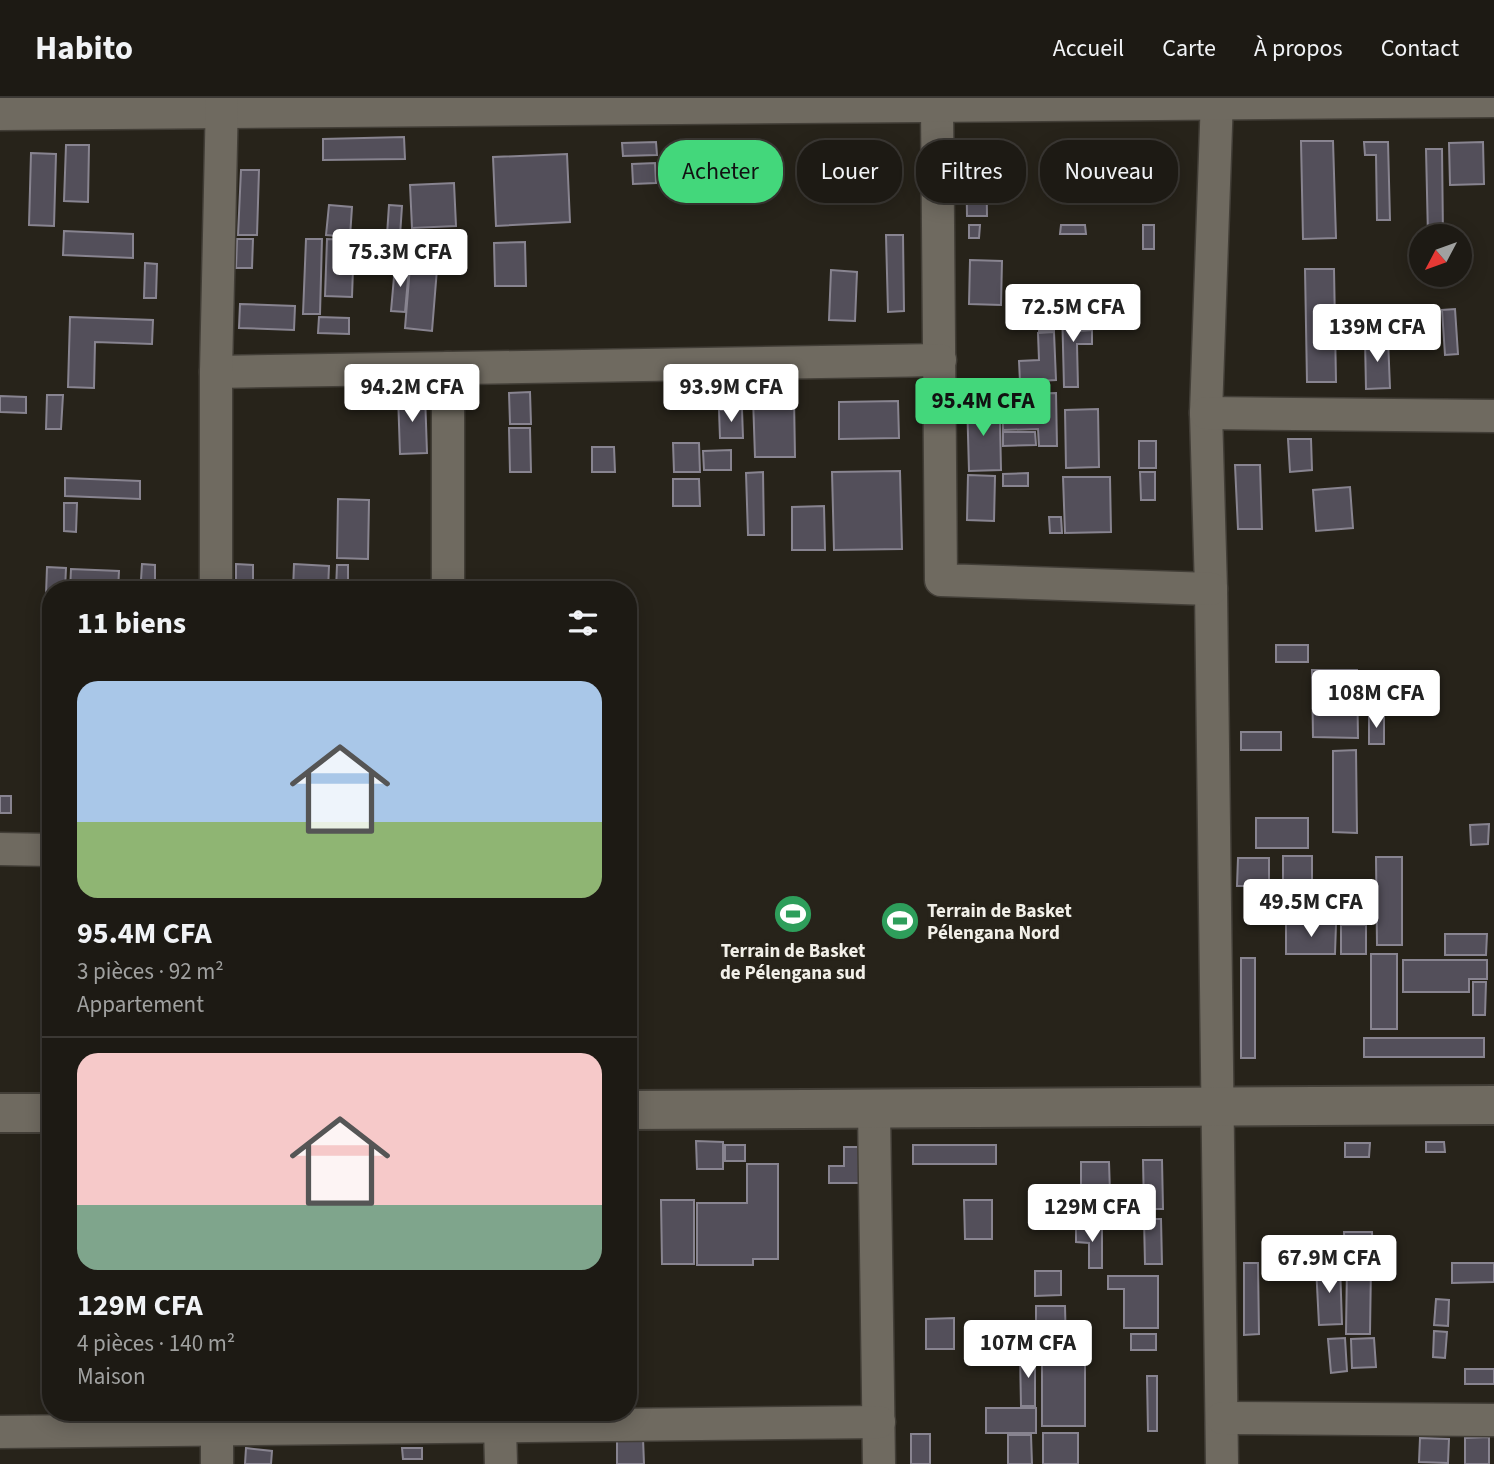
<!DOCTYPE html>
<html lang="fr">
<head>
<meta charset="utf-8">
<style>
	:root { --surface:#1d1a14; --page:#25231d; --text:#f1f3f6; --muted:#a0a1a0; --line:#3b3834; --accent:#43d77b }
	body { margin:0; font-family:"Source Sans 3",sans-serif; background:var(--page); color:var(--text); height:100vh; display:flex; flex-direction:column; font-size:26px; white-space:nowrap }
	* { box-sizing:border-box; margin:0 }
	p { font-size:23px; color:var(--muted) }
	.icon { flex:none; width:38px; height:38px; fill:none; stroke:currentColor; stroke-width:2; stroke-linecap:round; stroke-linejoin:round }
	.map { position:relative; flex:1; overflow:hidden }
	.panel { position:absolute; left:42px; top:483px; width:595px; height:840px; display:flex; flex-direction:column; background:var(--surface); border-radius:28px; box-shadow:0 4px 18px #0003,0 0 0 2px var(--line) }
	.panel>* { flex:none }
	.top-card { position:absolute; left:658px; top:42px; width:665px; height:63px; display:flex; gap:14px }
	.needle { width:46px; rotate:229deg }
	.tools { position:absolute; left:1409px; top:126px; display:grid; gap:14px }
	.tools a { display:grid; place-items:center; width:63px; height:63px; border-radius:50%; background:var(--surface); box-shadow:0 4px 18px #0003,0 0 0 2px var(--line); font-size:35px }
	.price { position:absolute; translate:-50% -60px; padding:0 16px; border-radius:7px; background:#fff; color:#222; font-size:23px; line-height:46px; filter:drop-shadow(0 2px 4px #0008) }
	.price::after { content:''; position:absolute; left:50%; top:42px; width:21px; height:16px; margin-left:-10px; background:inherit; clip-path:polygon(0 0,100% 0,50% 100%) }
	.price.on { background:var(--accent); color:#111 }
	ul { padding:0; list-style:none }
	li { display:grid; align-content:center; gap:14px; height:371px; padding:0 35px }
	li+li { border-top:2px solid var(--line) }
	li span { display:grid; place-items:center; height:217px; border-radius:21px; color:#555 }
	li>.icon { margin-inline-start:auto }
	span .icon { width:126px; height:126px; fill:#fffc; stroke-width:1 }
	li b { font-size:30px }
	h2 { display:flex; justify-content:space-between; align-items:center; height:84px; padding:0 35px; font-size:30px }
	.tag { padding:0 24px; border-radius:28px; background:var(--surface); box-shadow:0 4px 18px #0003,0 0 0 2px var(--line); font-size:24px; line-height:63px }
	.tag.on { background:var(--accent); color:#111 }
	header { display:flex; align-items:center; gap:42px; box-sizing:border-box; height:98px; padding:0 35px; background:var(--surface); border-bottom:2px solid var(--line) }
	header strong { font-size:33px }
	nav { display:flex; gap:38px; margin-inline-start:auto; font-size:24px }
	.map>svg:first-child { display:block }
</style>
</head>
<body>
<header>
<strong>Habito</strong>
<nav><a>Accueil</a><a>Carte</a><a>À propos</a><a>Contact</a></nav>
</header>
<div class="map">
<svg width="1494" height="1366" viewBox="0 0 1494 1366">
	<rect width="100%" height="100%" fill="#27231a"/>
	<g fill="#534f5a" stroke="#888490" stroke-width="2">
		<polygon points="404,39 405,61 323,62 323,41"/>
		<polygon points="1301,43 1333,43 1336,140 1303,141"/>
		<polygon points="656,44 657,57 623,58 622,45"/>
		<polygon points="1364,44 1388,44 1390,122 1377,122 1376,57 1365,57"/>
		<polygon points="1483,44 1484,86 1450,87 1449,45"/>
		<polygon points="966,46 986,46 987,118 967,118"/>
		<rect x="1138" y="46" width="15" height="28"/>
		<polygon points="66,47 89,47 88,104 64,103"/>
		<polygon points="1426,51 1442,51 1443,138 1428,138"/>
		<polygon points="31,55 56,56 54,128 29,127"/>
		<polygon points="567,56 570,124 496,128 493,59"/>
		<polygon points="721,56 723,89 698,90 696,57"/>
		<polygon points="655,65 656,85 633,86 632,66"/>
		<polygon points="241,72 259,72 257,137 238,137"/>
		<polygon points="454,85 456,128 412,130 410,87"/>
		<polygon points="329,107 352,109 350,139 326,137"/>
		<polygon points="389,107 402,108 400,138 387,137"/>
		<polygon points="969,127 980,127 979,140 969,140"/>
		<polygon points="1061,127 1085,127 1086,136 1060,136"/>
		<rect x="1143" y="127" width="11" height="24"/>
		<polygon points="64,133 133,136 133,160 63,157"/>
		<polygon points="886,137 903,137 904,213 888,214"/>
		<polygon points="361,138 407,143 406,161 359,157"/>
		<polygon points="237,141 253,141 252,170 236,170"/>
		<polygon points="306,141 322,141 320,216 303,216"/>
		<polygon points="327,141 354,142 352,199 325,198"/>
		<polygon points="412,144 439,146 432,233 405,230"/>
		<polygon points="525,144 526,188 495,188 494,145"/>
		<polygon points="970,162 1002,163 1001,207 969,206"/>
		<polygon points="145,165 157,166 156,200 144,200"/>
		<polygon points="395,168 409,170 405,214 391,213"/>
		<polygon points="1305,171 1334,171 1336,284 1307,284"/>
		<polygon points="831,172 857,174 855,223 829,222"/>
		<polygon points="240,206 295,208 294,232 239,230"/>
		<polygon points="1062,209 1080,209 1081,233 1092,232 1092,246 1077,246 1078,289 1064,289"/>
		<polygon points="1054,210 1054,233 1039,233 1039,223 1022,223 1021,211"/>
		<polygon points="1455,211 1458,256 1445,257 1442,212"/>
		<polygon points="70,219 153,222 152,246 95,244 94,290 68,289"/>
		<polygon points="319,219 349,220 349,236 318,235"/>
		<polygon points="1054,234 1056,282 1020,284 1019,263 1039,262 1038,235"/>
		<polygon points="1365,241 1388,241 1390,290 1366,291"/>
		<polygon points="530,294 531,326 510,326 509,295"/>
		<polygon points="1056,295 1057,348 1039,348 1038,331 1003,332 1002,296"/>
		<polygon points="425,296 427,355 400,356 398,297"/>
		<polygon points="47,297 63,297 61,331 46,331"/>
		<polygon points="0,298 26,299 26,315 0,314"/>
		<polygon points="753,300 794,300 795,359 755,359"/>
		<polygon points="967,301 986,301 986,324 1000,323 1001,372 969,373"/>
		<polygon points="898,303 899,340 839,341 839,304"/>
		<polygon points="742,311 743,340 720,340 719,312"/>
		<polygon points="1098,311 1099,369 1066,370 1065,312"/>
		<polygon points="509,330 530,330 531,374 510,374"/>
		<polygon points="1003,334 1035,334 1036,347 1003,348"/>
		<polygon points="1288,341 1311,341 1312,372 1290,374"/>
		<rect x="1139" y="343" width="17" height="27"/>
		<polygon points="673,345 699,345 700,374 674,374"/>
		<polygon points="592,349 614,349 615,374 592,374"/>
		<polygon points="731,352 731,372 704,372 703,353"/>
		<polygon points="1235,367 1260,367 1262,431 1238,431"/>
		<polygon points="900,373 902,451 834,452 832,374"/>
		<polygon points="763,374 764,437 748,437 746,375"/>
		<polygon points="1140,374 1155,374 1155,402 1141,402"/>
		<polygon points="1028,375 1028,388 1003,388 1003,376"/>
		<polygon points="968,377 995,378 994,423 967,422"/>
		<polygon points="1063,379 1110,379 1111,434 1065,435"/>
		<polygon points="65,380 140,383 140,401 65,398"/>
		<polygon points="673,381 699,381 700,408 673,408"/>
		<polygon points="1350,389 1353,430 1316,433 1313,392"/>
		<polygon points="338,401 369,402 368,461 337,460"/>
		<polygon points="64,405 77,405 76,434 64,433"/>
		<polygon points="824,408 825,452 792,452 792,409"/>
		<polygon points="1049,419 1061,419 1062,435 1050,435"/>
		<polygon points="142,466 155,467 155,482 141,482"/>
		<polygon points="236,466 253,467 253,492 236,492"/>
		<polygon points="294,466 329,468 328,492 293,492"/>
		<polygon points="337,467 348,467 348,492 336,492"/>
		<polygon points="47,469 66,470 65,492 51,492 51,524 45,524"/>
		<polygon points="71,471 119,473 118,492 70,492"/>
		<rect x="1276" y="547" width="32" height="17"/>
		<polygon points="1312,572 1357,572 1358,640 1313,639"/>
		<rect x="1369" y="617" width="15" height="29"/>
		<rect x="1241" y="634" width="40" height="18"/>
		<polygon points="1356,652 1357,735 1333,734 1333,653"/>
		<rect x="0" y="698" width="11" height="17"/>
		<rect x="1256" y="720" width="52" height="30"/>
		<polygon points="1489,726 1488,746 1471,747 1470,727"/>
		<rect x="1283" y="758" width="29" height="29"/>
		<polygon points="1376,759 1402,759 1402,847 1377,847"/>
		<polygon points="1238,760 1269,760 1269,788 1237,788"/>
		<polygon points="1352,783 1365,783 1365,824 1353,824"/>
		<polygon points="1286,826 1336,826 1335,856 1286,856"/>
		<rect x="1341" y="827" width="25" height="29"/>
		<polygon points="1445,836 1487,836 1486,857 1445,857"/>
		<rect x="1371" y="856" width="26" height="75"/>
		<rect x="1241" y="860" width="14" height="100"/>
		<polygon points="1403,862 1487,862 1487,881 1469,881 1469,894 1403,894"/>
		<polygon points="1473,884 1486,884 1485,917 1473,917"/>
		<rect x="1364" y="940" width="120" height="19"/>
		<polygon points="696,1043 723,1044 723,1071 697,1071"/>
		<polygon points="1426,1044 1444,1044 1445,1054 1426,1054"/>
		<polygon points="1345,1045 1370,1045 1369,1059 1345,1059"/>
		<rect x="725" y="1047" width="20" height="16"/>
		<rect x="913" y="1047" width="83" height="19"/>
		<polygon points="844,1049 861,1049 861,1085 829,1085 829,1068 844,1068"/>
		<polygon points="1143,1062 1162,1062 1163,1111 1144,1111"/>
		<polygon points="1081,1064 1109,1064 1110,1095 1081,1095"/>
		<polygon points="747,1066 778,1066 778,1161 753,1161 753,1167 697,1167 697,1105 747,1105"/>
		<polygon points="661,1102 694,1102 694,1166 662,1166"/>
		<polygon points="964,1102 992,1102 992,1141 965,1141"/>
		<rect x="1076" y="1109" width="25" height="17"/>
		<polygon points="1144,1121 1161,1121 1162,1166 1145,1166"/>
		<polygon points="1076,1129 1102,1129 1102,1170 1089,1170 1089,1145 1076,1144"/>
		<polygon points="1344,1134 1372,1134 1373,1161 1345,1162"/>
		<rect x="628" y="1139" width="7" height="27"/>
		<polygon points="1244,1165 1258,1165 1259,1236 1244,1237"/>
		<polygon points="1452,1165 1494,1165 1494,1184 1452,1185"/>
		<polygon points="1340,1167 1342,1226 1319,1227 1316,1168"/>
		<polygon points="1347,1167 1371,1167 1370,1236 1346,1236"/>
		<polygon points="1035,1173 1061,1173 1061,1197 1035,1198"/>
		<polygon points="1108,1178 1158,1178 1158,1230 1124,1230 1124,1191 1108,1191"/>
		<polygon points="1436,1201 1449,1202 1448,1228 1434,1227"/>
		<polygon points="1036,1208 1065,1208 1066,1251 1036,1251"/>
		<polygon points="954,1220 954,1251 926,1251 926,1221"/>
		<polygon points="1434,1233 1447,1234 1445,1260 1433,1259"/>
		<rect x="1131" y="1236" width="25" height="16"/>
		<polygon points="1345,1240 1347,1273 1331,1275 1328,1241"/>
		<polygon points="1374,1240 1376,1269 1352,1270 1351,1241"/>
		<polygon points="1020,1256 1035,1256 1035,1308 1021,1308"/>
		<polygon points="1042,1258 1085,1259 1085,1328 1042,1328"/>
		<rect x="1465" y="1271" width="29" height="15"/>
		<polygon points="1147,1278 1157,1278 1157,1333 1148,1333"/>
		<rect x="986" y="1310" width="50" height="25"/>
		<rect x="1043" y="1335" width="35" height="31"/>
		<rect x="911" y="1336" width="19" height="30"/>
		<polygon points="1008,1337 1031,1337 1032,1366 1008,1366"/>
		<polygon points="1489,1339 1489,1366 1465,1366 1465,1340"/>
		<polygon points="617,1340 643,1340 644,1366 617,1366"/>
		<polygon points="1420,1340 1449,1341 1448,1365 1419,1364"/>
		<polygon points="246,1350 272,1353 271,1366 245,1366"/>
		<polygon points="402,1350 422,1350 422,1361 403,1361"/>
	</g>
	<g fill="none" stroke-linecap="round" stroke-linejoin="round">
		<g stroke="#423e37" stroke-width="35">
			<g id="minor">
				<polyline points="1217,0 1206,315 1211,491 1222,1366"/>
				<polyline points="937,8 941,482 1211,491"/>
				<polyline points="0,16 1494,3"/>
				<polyline points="216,274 940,262"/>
				<polyline points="1206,315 1494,318"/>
				<polyline points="216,492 216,274 222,0"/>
				<polyline points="448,492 448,270"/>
				<polyline points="0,751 51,752"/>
				<polyline points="874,1011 879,1366"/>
				<polyline points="1222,1320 1494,1322"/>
				<polyline points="500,1330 501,1366"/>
				<polyline points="0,1334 879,1324"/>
				<polyline points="217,1366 217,1314"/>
			</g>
		</g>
		<g stroke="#423e37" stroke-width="42">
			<g id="tertiary">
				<polyline points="628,1012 1494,1007"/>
				<polyline points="0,1015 51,1015"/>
			</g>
		</g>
		<use href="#minor" stroke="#6f6a60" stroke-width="32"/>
		<use href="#tertiary" stroke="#6f6a60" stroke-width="38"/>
	</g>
	<defs>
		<g id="stadium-disc" transform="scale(2.0125)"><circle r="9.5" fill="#2e9e5b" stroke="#27231a"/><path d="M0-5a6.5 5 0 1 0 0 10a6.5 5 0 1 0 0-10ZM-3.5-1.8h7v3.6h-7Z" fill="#fff"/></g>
	</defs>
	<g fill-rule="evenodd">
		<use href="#stadium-disc" x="793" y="816"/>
		<use href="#stadium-disc" x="900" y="823"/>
	</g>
	<g text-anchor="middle" stroke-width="7" stroke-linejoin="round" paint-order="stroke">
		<g font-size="19" font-weight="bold" fill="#f2f0e9" stroke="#27231a" text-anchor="start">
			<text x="927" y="819">Terrain de Basket<tspan x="927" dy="22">Pélengana Nord</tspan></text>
			<text x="793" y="859" text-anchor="middle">Terrain de Basket<tspan x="793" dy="22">de Pélengana sud</tspan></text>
		</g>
	</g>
</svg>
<div class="tools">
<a><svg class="needle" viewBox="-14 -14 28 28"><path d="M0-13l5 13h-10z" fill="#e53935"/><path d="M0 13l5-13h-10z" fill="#a0a1a0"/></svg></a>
</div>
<b class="price" style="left:400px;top:191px">75.3M CFA</b>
<b class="price" style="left:1073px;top:246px">72.5M CFA</b>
<b class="price" style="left:1377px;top:266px">139M CFA</b>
<b class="price" style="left:412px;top:326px">94.2M CFA</b>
<b class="price" style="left:731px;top:326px">93.9M CFA</b>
<b class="price on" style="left:983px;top:340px">95.4M CFA</b>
<b class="price" style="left:1376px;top:632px">108M CFA</b>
<b class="price" style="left:1311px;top:841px">49.5M CFA</b>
<b class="price" style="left:1092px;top:1146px">129M CFA</b>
<b class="price" style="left:1329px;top:1197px">67.9M CFA</b>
<b class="price" style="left:1028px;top:1282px">107M CFA</b>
<div class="top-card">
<a class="tag on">Acheter</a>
<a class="tag">Louer</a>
<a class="tag">Filtres</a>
<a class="tag">Nouveau</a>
</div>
<section class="panel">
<h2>11 biens<svg class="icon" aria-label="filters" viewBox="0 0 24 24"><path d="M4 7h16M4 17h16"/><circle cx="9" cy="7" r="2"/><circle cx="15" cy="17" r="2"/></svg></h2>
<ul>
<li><span style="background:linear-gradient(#a9c7e8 65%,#8fb573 0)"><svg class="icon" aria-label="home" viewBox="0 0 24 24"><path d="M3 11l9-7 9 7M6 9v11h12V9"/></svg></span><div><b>95.4M CFA</b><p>3 pièces · 92 m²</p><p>Appartement</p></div></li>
<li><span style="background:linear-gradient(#f6c9c9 70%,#7fa58c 0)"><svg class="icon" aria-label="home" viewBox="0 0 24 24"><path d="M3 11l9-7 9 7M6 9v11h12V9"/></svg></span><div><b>129M CFA</b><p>4 pièces · 140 m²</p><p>Maison</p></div></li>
</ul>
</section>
</div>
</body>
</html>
